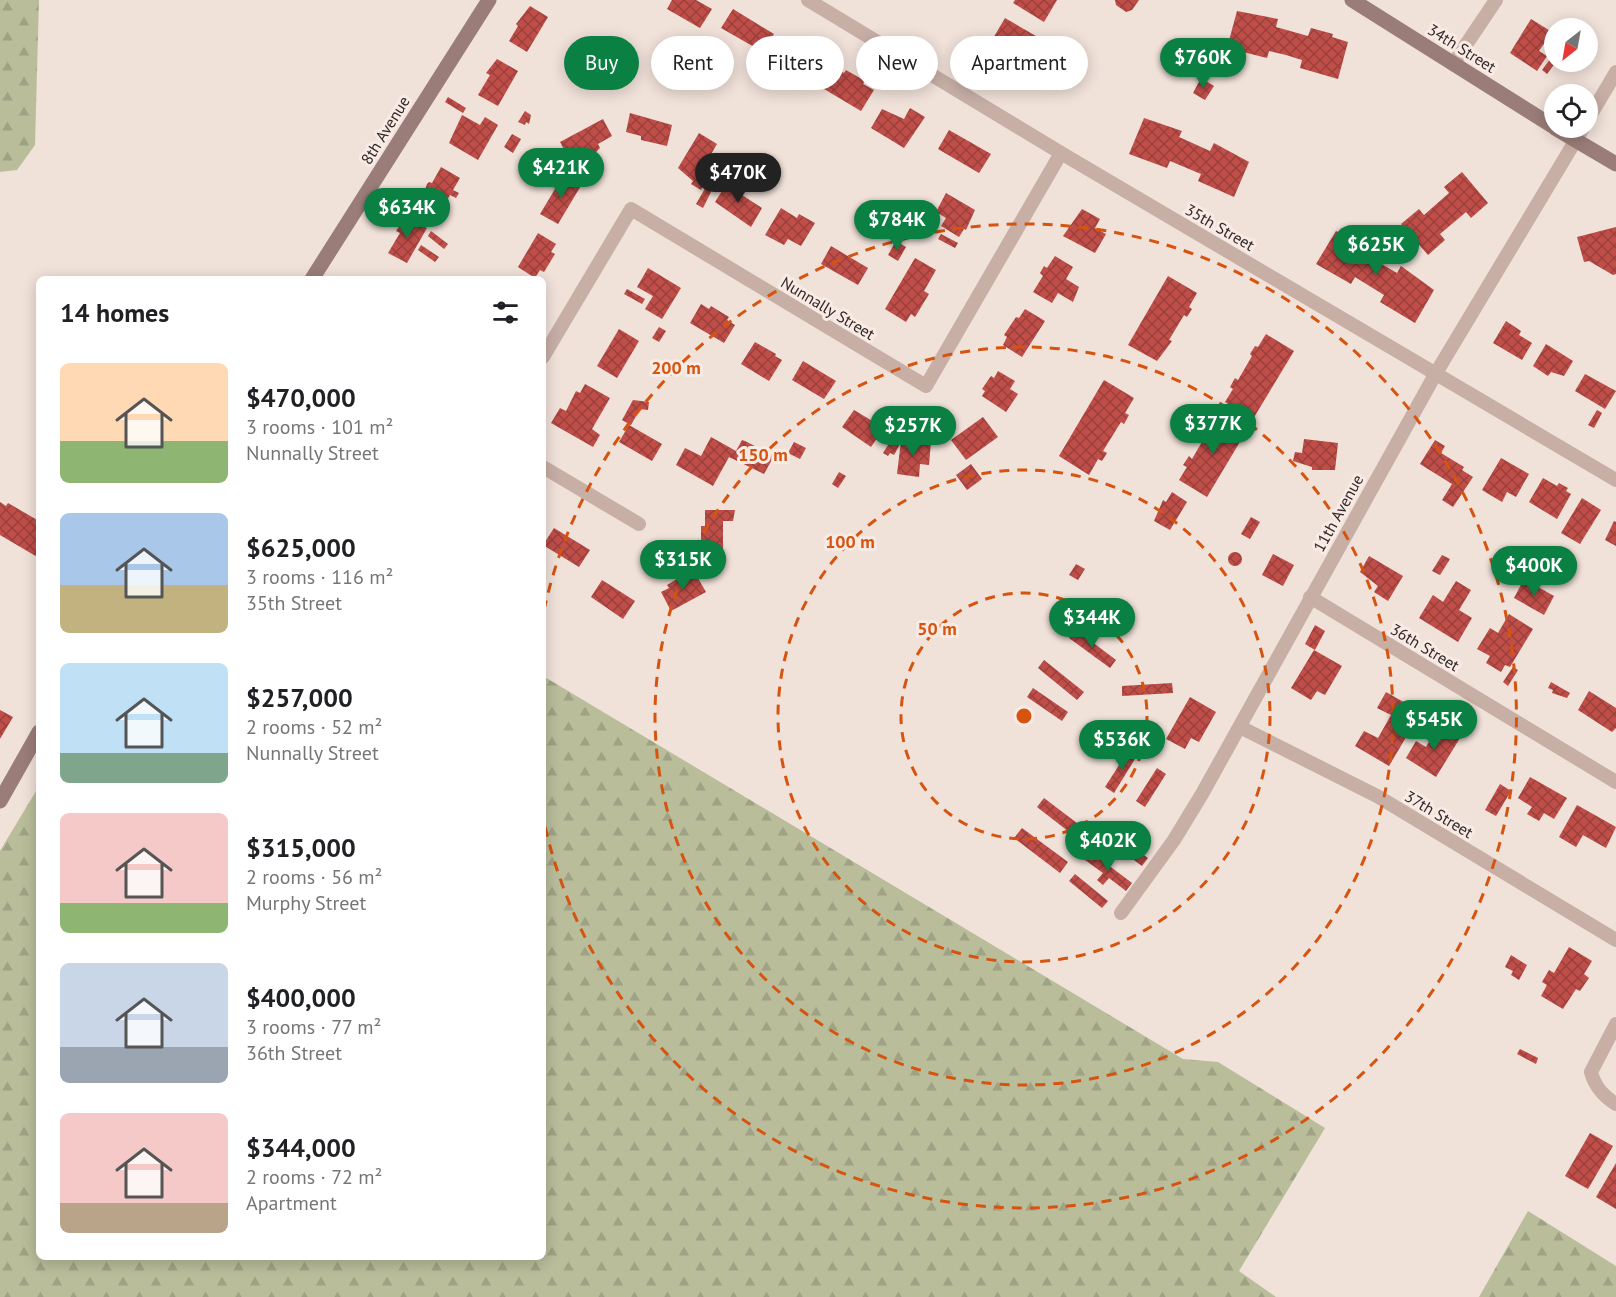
<!DOCTYPE html>
<html lang="en">
<head>
<meta charset="utf-8">
<style>
	:root { --surface:#fff; --page:#f2f2f2; --text:#202124; --muted:#757577; --accent:#0b8043 }
	body { margin:0; font-family:"PT Sans",sans-serif; background:var(--page); color:var(--text); height:100vh; display:flex; flex-direction:column; font-size:22px; white-space:nowrap }
	* { box-sizing:border-box; margin:0 }
	p { font-size:20px; color:var(--muted) }
	.icon { flex:none; width:33px; height:33px; fill:none; stroke:currentColor; stroke-width:2; stroke-linecap:round; stroke-linejoin:round }
	.map { position:relative; flex:1; overflow:hidden }
	.drawer { position:absolute; left:36px; top:276px; width:510px; height:984px; display:flex; flex-direction:column; background:var(--surface); border-radius:9px; box-shadow:0 3px 15px #0003 }
	.drawer>* { flex:none }
	.top-card { position:absolute; left:564px; top:36px; width:570px; height:54px; display:flex; gap:12px }
	.needle { width:39px; rotate:211deg }
	.fabs { position:absolute; left:1544px; top:18px; display:grid; gap:12px }
	.fabs a { display:grid; place-items:center; width:54px; height:54px; border-radius:50%; background:var(--surface); box-shadow:0 3px 15px #0003; font-size:30px }
	.price { position:absolute; translate:-50% -51px; padding:0 14px; border-radius:21px; background:var(--accent); color:#fff; font-size:20px; line-height:39px; filter:drop-shadow(0 2px 3px #0008) }
	.price::after { content:''; position:absolute; left:50%; top:36px; width:18px; height:14px; margin-left:-9px; background:inherit; clip-path:polygon(0 0,100% 0,50% 100%) }
	.price.selected { background:#222; color:#fff }
	ul { padding:0; list-style:none }
	li { display:flex; align-items:center; gap:18px; height:150px; padding:0 24px }
	li span { display:grid; place-items:center; flex:none; width:168px; height:120px; border-radius:9px; color:#555 }
	li>.icon { margin-inline-start:auto }
	span .icon { width:72px; height:72px; fill:#fffc; stroke-width:1 }
	li b { font-size:26px }
	h2 { display:flex; justify-content:space-between; align-items:center; height:72px; padding:0 24px; font-size:26px }
	.pill { padding:0 21px; border-radius:27px; background:var(--surface); box-shadow:0 3px 15px #0003; font-size:21px; line-height:54px }
	.pill.selected { background:var(--accent); color:#fff }
	.map>svg:first-child { display:block }
</style>
</head>
<body>
<div class="map">
<svg width="1616" height="1297" viewBox="0 0 1616 1297">
	<defs>
		<pattern id="forest-firs" width="22" height="20" patternUnits="userSpaceOnUse" patternTransform="scale(1.5)"><rect width="22" height="20" fill="#b9bd9a"/><path d="M5 1l3.5 6h-7zM16 11l3.5 6h-7z" fill="#a0a285"/></pattern>
		<pattern id="building-cross-hatch" width="8" height="8" patternUnits="userSpaceOnUse" patternTransform="scale(1.5)"><rect width="8" height="8" fill="#bf4d48"/><path d="M0 0l8 8M0 8l8-8" fill="none" stroke="#9c403c"/></pattern>
	</defs>
	<rect width="100%" height="100%" fill="#f0e1d9"/>
	<g fill="url(#forest-firs)">
		<polygon points="0,0 39,0 35,145 17,170 0,172"/>
		<polygon points="543,676 1183,1059 1218,1062 1325,1128 1239,1271 1276,1297 0,1297 0,851 39,786 39,1257 543,1257"/>
		<polygon points="1528,1211 1616,1266 1616,1297 1479,1297"/>
	</g>
	<g fill="url(#building-cross-hatch)">
		<polygon points="672,0 696,0 712,9 700,28 667,9"/>
		<polygon points="1015,0 1057,0 1044,22 1013,3"/>
		<polygon points="1115,0 1139,0 1132,10 1126,12 1116,5"/>
		<polygon points="530,6 548,17 527,52 509,41 518,26 516,24"/>
		<polygon points="733,9 774,34 763,52 721,28"/>
		<polygon points="1237,11 1278,19 1276,27 1308,36 1311,28 1333,34 1332,37 1348,42 1338,79 1300,68 1302,60 1286,55 1269,51 1267,58 1227,48"/>
		<polygon points="1005,18 1036,36 1007,85 976,67"/>
		<polygon points="1531,19 1552,32 1539,51 1547,56 1537,71 1510,53"/>
		<polygon points="787,38 824,58 805,87 786,76 792,66 776,56"/>
		<polygon points="1554,54 1554,62 1556,62 1547,74 1542,70"/>
		<polygon points="497,59 518,71 498,106 478,95 490,75 486,73"/>
		<polygon points="695,64 704,69 694,86 685,80"/>
		<polygon points="829,65 834,68 823,86 818,83"/>
		<polygon points="836,68 844,73 846,70 865,81 863,84 874,90 861,111 824,89"/>
		<polygon points="1201,78 1214,86 1205,100 1193,93"/>
		<polygon points="448,97 466,108 463,113 445,102"/>
		<polygon points="910,108 925,117 904,148 871,128 882,109 904,119"/>
		<polygon points="525,111 531,115 529,124 526,122 525,125 518,122"/>
		<polygon points="630,113 672,125 667,146 641,140 641,136 626,132"/>
		<polygon points="462,115 480,125 485,117 498,125 478,160 449,143"/>
		<polygon points="1144,118 1182,131 1179,137 1210,151 1214,143 1249,162 1234,197 1198,181 1201,174 1170,161 1167,168 1129,154"/>
		<polygon points="603,119 612,136 598,144 600,148 594,154 572,164 560,142"/>
		<polygon points="949,130 991,154 979,173 938,149"/>
		<polygon points="699,133 717,144 703,168 711,172 701,190 691,184 693,181 678,168"/>
		<polygon points="512,134 521,139 513,153 504,147"/>
		<polygon points="722,158 727,165 716,180 711,176"/>
		<polygon points="441,167 460,178 453,190 459,193 456,198 450,195 440,213 421,201 427,184 429,182 432,183"/>
		<polygon points="1462,172 1488,203 1471,218 1466,212 1440,234 1445,240 1428,255 1401,224 1419,209 1424,215 1449,193 1444,187"/>
		<polygon points="564,174 582,184 558,224 540,214"/>
		<polygon points="729,180 738,186 736,189 743,193 742,195 762,208 751,227 715,202"/>
		<polygon points="707,185 713,188 703,208 696,204"/>
		<polygon points="946,193 975,210 966,230 964,229 959,237 941,226 946,218 936,212"/>
		<polygon points="781,208 797,218 799,214 815,223 801,246 788,239 784,245 765,235"/>
		<polygon points="1082,209 1100,219 1095,228 1106,234 1095,253 1063,236"/>
		<polygon points="407,216 427,228 407,263 388,253 400,233 396,231"/>
		<polygon points="1616,227 1616,274 1613,275 1589,261 1584,262 1577,237"/>
		<polygon points="431,231 448,244 444,249 428,236"/>
		<polygon points="1336,231 1372,249 1368,256 1397,273 1401,266 1434,290 1415,323 1380,302 1384,295 1355,277 1351,284 1316,264"/>
		<polygon points="538,233 556,244 551,252 555,254 544,272 540,270 535,278 518,267"/>
		<polygon points="941,234 958,243 955,248 938,239"/>
		<polygon points="896,241 906,247 898,261 888,255"/>
		<polygon points="421,245 439,257 435,262 418,250"/>
		<polygon points="831,246 868,268 858,285 821,264"/>
		<polygon points="1055,256 1073,267 1066,279 1079,287 1073,302 1058,293 1052,303 1033,292 1043,276 1040,273 1044,266 1047,268"/>
		<polygon points="915,258 936,270 924,291 929,294 915,317 911,314 906,322 885,309"/>
		<polygon points="648,268 681,288 662,319 645,309 653,296 637,287"/>
		<polygon points="1168,276 1197,293 1189,307 1192,309 1187,317 1184,315 1169,340 1172,341 1157,361 1128,345"/>
		<polygon points="627,289 645,299 642,304 624,294"/>
		<polygon points="701,304 709,309 711,306 729,317 727,320 735,325 724,343 690,323"/>
		<polygon points="1025,309 1045,321 1022,357 1003,345 1007,337 1004,335 1016,317 1019,318"/>
		<polygon points="1506,321 1521,331 1519,335 1532,343 1522,360 1493,343"/>
		<polygon points="659,327 666,331 659,342 652,338"/>
		<polygon points="619,329 639,341 617,378 597,366"/>
		<polygon points="1266,334 1294,351 1253,419 1225,402 1233,389 1230,387 1235,378 1238,380 1252,356 1250,354 1255,346 1258,347"/>
		<polygon points="755,342 776,354 775,356 782,360 769,381 741,364"/>
		<polygon points="1546,344 1573,361 1564,376 1551,372 1548,376 1533,366"/>
		<polygon points="803,361 836,381 824,399 792,380"/>
		<polygon points="998,371 1015,381 1010,389 1018,394 1006,412 982,396 985,391 982,389 991,376 994,378"/>
		<polygon points="1585,374 1616,391 1605,409 1575,391"/>
		<polygon points="1104,380 1134,398 1125,413 1129,415 1124,424 1121,422 1103,451 1107,453 1102,461 1098,459 1089,475 1059,456"/>
		<polygon points="585,384 610,398 592,429 600,435 593,447 551,423 560,408 566,411 576,391 580,393"/>
		<polygon points="633,400 649,402 648,410 640,409 631,425 622,420"/>
		<polygon points="854,410 884,428 871,447 842,427"/>
		<polygon points="1597,410 1602,413 1594,428 1588,425"/>
		<polygon points="1219,413 1247,430 1207,497 1179,480 1187,467 1183,465 1189,456 1192,459 1206,435 1203,433 1208,424 1211,426"/>
		<polygon points="983,417 998,437 966,460 951,440"/>
		<polygon points="629,425 662,444 652,461 619,442"/>
		<polygon points="711,437 736,451 742,440 745,441 774,456 764,474 729,457 713,486 676,465 685,448 701,456"/>
		<polygon points="893,437 900,444 894,455 890,453 888,456 883,453"/>
		<polygon points="908,439 931,442 929,465 920,464 919,477 897,474 901,441 907,442"/>
		<polygon points="1304,439 1338,443 1335,470 1312,470 1312,467 1293,461 1295,452 1302,453"/>
		<polygon points="1435,440 1445,446 1441,453 1464,467 1462,470 1473,477 1453,507 1442,500 1452,484 1420,464"/>
		<polygon points="794,442 806,448 800,459 788,453"/>
		<polygon points="1501,458 1529,474 1516,497 1507,492 1502,502 1482,490"/>
		<polygon points="971,464 982,479 967,490 956,475"/>
		<polygon points="839,472 846,476 838,488 832,484"/>
		<polygon points="1543,478 1557,486 1559,483 1568,488 1566,491 1571,494 1557,519 1529,502"/>
		<polygon points="1172,492 1187,502 1170,530 1154,521 1163,500 1166,502"/>
		<polygon points="1582,498 1601,510 1580,544 1561,533"/>
		<polygon points="0,502 6,506 8,503 39,521 39,558 0,535"/>
		<polygon points="705,510 735,510 733,521 723,521 723,553 701,553 701,526 705,526"/>
		<polygon points="1251,517 1260,522 1250,539 1241,534"/>
		<polygon points="1614,521 1616,522 1616,546 1605,540"/>
		<polygon points="554,528 590,550 579,567 543,545"/>
		<circle cx="1235" cy="559" r="7"/>
		<polygon points="1273,554 1294,565 1283,586 1262,575"/>
		<polygon points="1442,555 1450,559 1440,575 1432,571"/>
		<polygon points="1369,556 1403,576 1388,601 1374,592 1378,586 1360,572"/>
		<polygon points="1076,564 1085,569 1078,580 1069,575"/>
		<polygon points="695,573 706,592 671,611 661,592 669,588 667,585 685,574 687,577"/>
		<polygon points="1524,579 1554,596 1544,615 1514,598"/>
		<polygon points="602,580 635,601 623,619 591,597"/>
		<polygon points="1456,581 1471,590 1459,610 1472,618 1458,642 1419,618 1433,595 1443,602"/>
		<polygon points="1509,614 1533,629 1510,667 1505,665 1501,672 1486,663 1490,656 1477,649 1490,628 1498,633"/>
		<polygon points="1315,625 1325,631 1315,650 1305,644"/>
		<polygon points="1075,629 1116,660 1110,668 1069,638"/>
		<polygon points="1314,650 1342,666 1325,695 1317,691 1311,700 1291,688"/>
		<polygon points="1044,660 1084,692 1077,700 1038,668"/>
		<polygon points="1513,667 1518,670 1508,686 1503,682"/>
		<polygon points="1551,682 1570,693 1567,698 1552,693 1553,690 1548,688"/>
		<polygon points="1172,683 1173,693 1122,696 1122,686"/>
		<polygon points="1033,688 1068,712 1062,721 1027,697"/>
		<polygon points="1589,691 1616,708 1616,728 1612,732 1578,710"/>
		<polygon points="1386,692 1421,712 1389,766 1355,746 1364,731 1378,738 1391,715 1377,708"/>
		<polygon points="1190,697 1216,712 1199,742 1191,738 1185,749 1166,739"/>
		<polygon points="0,710 13,717 0,739"/>
		<polygon points="1113,722 1150,724 1149,734 1112,732"/>
		<polygon points="1439,725 1460,738 1436,777 1406,758 1416,741 1426,747"/>
		<polygon points="1130,748 1138,754 1114,793 1105,787"/>
		<polygon points="1157,768 1166,774 1145,807 1136,801"/>
		<polygon points="1530,777 1567,798 1554,819 1544,813 1539,821 1527,814 1532,807 1518,798"/>
		<polygon points="1500,784 1511,791 1496,816 1485,810"/>
		<polygon points="1044,798 1090,833 1082,842 1037,807"/>
		<polygon points="1577,805 1616,827 1606,848 1583,835 1576,847 1559,837"/>
		<polygon points="1022,828 1068,862 1060,873 1014,838"/>
		<polygon points="1107,828 1148,858 1142,866 1101,836"/>
		<polygon points="1091,852 1132,883 1126,891 1109,878 1103,885 1097,880 1103,873 1085,860"/>
		<polygon points="1075,874 1108,901 1102,908 1069,881"/>
		<polygon points="1569,947 1592,961 1584,974 1589,978 1580,991 1576,989 1563,1009 1541,996 1547,985 1542,982 1549,970 1554,973"/>
		<polygon points="1511,955 1527,965 1519,980 1511,975 1513,971 1505,967"/>
		<polygon points="1520,1049 1538,1058 1536,1064 1517,1054"/>
		<polygon points="1590,1133 1613,1146 1588,1189 1565,1176"/>
		<polygon points="1616,1163 1616,1209 1596,1197"/>
	</g>
	<g fill="none" stroke-linecap="round" stroke-linejoin="round">
		<g stroke="#c7afa6" stroke-width="14">
			<polyline points="808,0 1061,153 1616,480"/>
			<polyline points="1453,64 1496,0"/>
			<polyline points="1587,121 1616,72"/>
			<polyline points="543,357 631,209 926,386 1061,153"/>
			<polyline points="543,467 639,524"/>
			<polyline points="1310,597 1616,782"/>
			<polyline points="1240,727 1377,796 1616,940"/>
			<polyline points="1121,913 1174,840 1202,794 1436,373 1583,128"/>
			<path d="M1616,1024l-25,48c4,15 12,24 25,32"/>
		</g>
		<g stroke="#9a7d78" stroke-width="15">
			<polyline points="1352,0 1554,127"/>
			<polyline points="1555,128 1616,164"/>
			<polyline points="312,279 489,0"/>
			<polyline points="0,801 39,732"/>
		</g>
	</g>
	<g fill="none" stroke="#d6540f" stroke-width="3" stroke-dasharray="10 8">
		<circle cx="1024" cy="716" r="123"/>
		<circle cx="1024" cy="716" r="246"/>
		<circle cx="1024" cy="716" r="369"/>
		<path d="M544 610A492 492 0 1 1 544 822"/>
	</g>
	<g text-anchor="middle" stroke-width="6" stroke-linejoin="round" paint-order="stroke">
		<g font-size="16" fill="#332827" stroke="#f8ebe5">
			<text transform="translate(1462 48) rotate(32)" y="6">34th Street</text>
			<text transform="translate(385 130) rotate(-58)" y="6">8th Avenue</text>
			<text transform="translate(1220 227) rotate(30)" y="6">35th Street</text>
			<text transform="translate(828 308) rotate(31)" y="6">Nunnally Street</text>
			<text transform="translate(1338 513) rotate(-61)" y="6">11th Avenue</text>
			<text transform="translate(1425 647) rotate(31)" y="6">36th Street</text>
			<text transform="translate(1439 814) rotate(31)" y="6">37th Street</text>
		</g>
	</g>
	<circle cx="1024" cy="716" r="9" fill="#d6540f" stroke="#f8ebe5" stroke-width="3"/>
	<g font-size="18" text-anchor="middle" font-weight="bold" fill="#d6540f" stroke="#f8ebe5" stroke-width="6" stroke-linejoin="round" paint-order="stroke">
		<text x="676" y="374">200 m</text>
		<text x="763" y="461">150 m</text>
		<text x="850" y="548">100 m</text>
		<text x="937" y="635">50 m</text>
	</g>
</svg>
<div class="fabs">
<a><svg class="needle" viewBox="-14 -14 28 28"><path d="M0-13l5 13h-10z" fill="#e53935"/><path d="M0 13l5-13h-10z" fill="#757577"/></svg></a>
<a><svg class="icon" aria-label="locate" viewBox="0 0 24 24"><circle cx="12" cy="12" r="6"/><path d="M12 2v4M12 18v4M2 12h4M18 12h4"/></svg></a>
</div>
<b class="price" style="left:1203px;top:89px">$760K</b>
<b class="price" style="left:561px;top:199px">$421K</b>
<b class="price selected" style="left:738px;top:204px">$470K</b>
<b class="price" style="left:407px;top:239px">$634K</b>
<b class="price" style="left:897px;top:251px">$784K</b>
<b class="price" style="left:1376px;top:276px">$625K</b>
<b class="price" style="left:1213px;top:455px">$377K</b>
<b class="price" style="left:913px;top:457px">$257K</b>
<b class="price" style="left:683px;top:591px">$315K</b>
<b class="price" style="left:1534px;top:597px">$400K</b>
<b class="price" style="left:1092px;top:649px">$344K</b>
<b class="price" style="left:1434px;top:751px">$545K</b>
<b class="price" style="left:1122px;top:771px">$536K</b>
<b class="price" style="left:1108px;top:872px">$402K</b>
<div class="top-card">
<a class="pill selected">Buy</a>
<a class="pill">Rent</a>
<a class="pill">Filters</a>
<a class="pill">New</a>
<a class="pill">Apartment</a>
</div>
<section class="drawer">
<h2>14 homes<svg class="icon" aria-label="filters" viewBox="0 0 24 24"><path d="M4 7h16M4 17h16"/><circle cx="9" cy="7" r="2"/><circle cx="15" cy="17" r="2"/></svg></h2>
<ul>
<li><span style="background:linear-gradient(#ffd9b3 65%,#8fb573 0)"><svg class="icon" aria-label="home" viewBox="0 0 24 24"><path d="M3 11l9-7 9 7M6 9v11h12V9"/></svg></span><div><b>$470,000</b><p>3 rooms · 101 m²</p><p>Nunnally Street</p></div></li>
<li><span style="background:linear-gradient(#a9c7e8 60%,#c2b280 0)"><svg class="icon" aria-label="home" viewBox="0 0 24 24"><path d="M3 11l9-7 9 7M6 9v11h12V9"/></svg></span><div><b>$625,000</b><p>3 rooms · 116 m²</p><p>35th Street</p></div></li>
<li><span style="background:linear-gradient(#bfe0f5 75%,#7fa58c 0)"><svg class="icon" aria-label="home" viewBox="0 0 24 24"><path d="M3 11l9-7 9 7M6 9v11h12V9"/></svg></span><div><b>$257,000</b><p>2 rooms · 52 m²</p><p>Nunnally Street</p></div></li>
<li><span style="background:linear-gradient(#f6c9c9 75%,#8fb573 0)"><svg class="icon" aria-label="home" viewBox="0 0 24 24"><path d="M3 11l9-7 9 7M6 9v11h12V9"/></svg></span><div><b>$315,000</b><p>2 rooms · 56 m²</p><p>Murphy Street</p></div></li>
<li><span style="background:linear-gradient(#c9d6e8 70%,#9aa5b1 0)"><svg class="icon" aria-label="home" viewBox="0 0 24 24"><path d="M3 11l9-7 9 7M6 9v11h12V9"/></svg></span><div><b>$400,000</b><p>3 rooms · 77 m²</p><p>36th Street</p></div></li>
<li><span style="background:linear-gradient(#f6c9c9 75%,#b9a48a 0)"><svg class="icon" aria-label="home" viewBox="0 0 24 24"><path d="M3 11l9-7 9 7M6 9v11h12V9"/></svg></span><div><b>$344,000</b><p>2 rooms · 72 m²</p><p>Apartment</p></div></li>
</ul>
</section>
</div>
</body>
</html>
